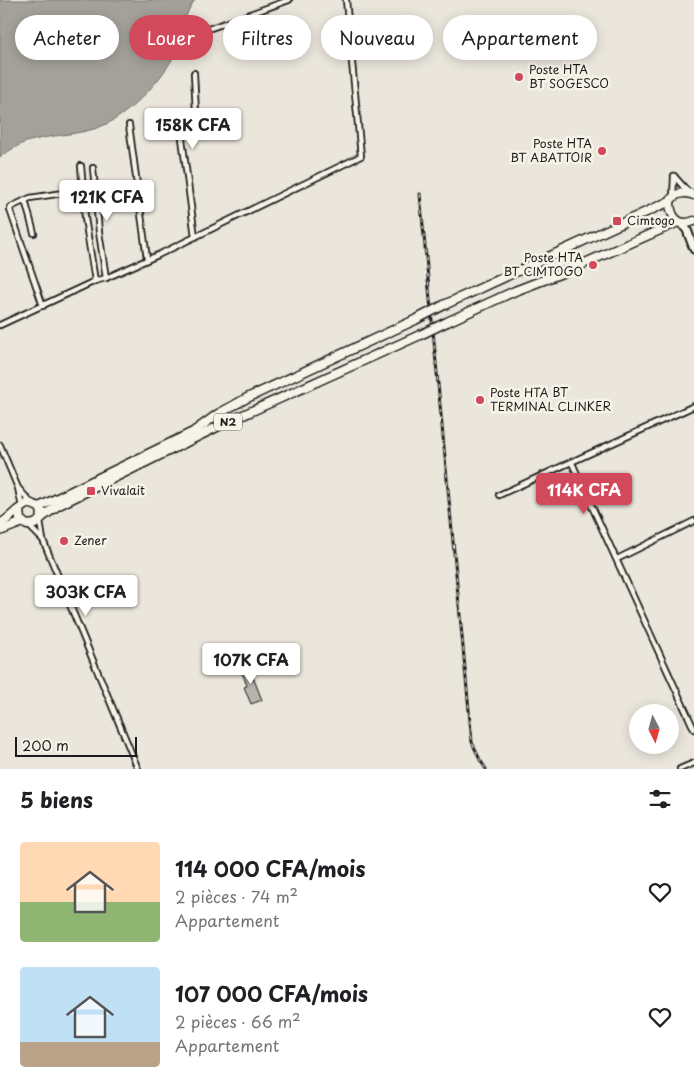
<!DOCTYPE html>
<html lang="fr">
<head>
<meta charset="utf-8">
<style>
	:root { --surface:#fff; --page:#f2f2f2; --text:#202124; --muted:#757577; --accent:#d1495b }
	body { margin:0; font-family:"Playpen Sans",sans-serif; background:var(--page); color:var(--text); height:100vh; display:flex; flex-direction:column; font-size:19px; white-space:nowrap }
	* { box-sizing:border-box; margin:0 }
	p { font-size:16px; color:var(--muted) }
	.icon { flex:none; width:28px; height:28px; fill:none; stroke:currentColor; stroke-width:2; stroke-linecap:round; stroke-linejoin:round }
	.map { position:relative; height:769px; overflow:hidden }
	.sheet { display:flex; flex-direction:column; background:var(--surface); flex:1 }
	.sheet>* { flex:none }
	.top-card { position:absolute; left:15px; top:15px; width:665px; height:45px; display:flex; gap:10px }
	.needle { width:32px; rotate:174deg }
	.tools { position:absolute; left:629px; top:704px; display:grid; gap:10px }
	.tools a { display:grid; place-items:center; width:50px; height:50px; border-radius:50%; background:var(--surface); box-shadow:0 2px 12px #0003; font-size:25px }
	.scale { position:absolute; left:15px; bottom:12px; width:122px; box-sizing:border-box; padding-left:5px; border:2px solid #1c1c1c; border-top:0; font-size:14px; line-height:18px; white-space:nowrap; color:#1c1c1c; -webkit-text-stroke:4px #f7f3e8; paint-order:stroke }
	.price { position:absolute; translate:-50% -42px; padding:0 11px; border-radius:5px; background:#fff; color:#222; font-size:16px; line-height:32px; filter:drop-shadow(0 1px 2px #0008) }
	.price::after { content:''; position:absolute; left:50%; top:30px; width:15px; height:11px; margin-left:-8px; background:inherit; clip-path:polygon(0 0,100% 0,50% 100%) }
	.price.active { background:var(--accent); color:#fff }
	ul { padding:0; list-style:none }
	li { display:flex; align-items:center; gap:15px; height:125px; padding:0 20px }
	li span { display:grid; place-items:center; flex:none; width:140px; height:100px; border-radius:5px; color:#555 }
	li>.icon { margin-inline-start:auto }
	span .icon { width:60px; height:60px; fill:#fffc; stroke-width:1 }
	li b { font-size:21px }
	h2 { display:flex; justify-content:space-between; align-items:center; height:60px; padding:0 20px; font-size:21px }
	.tag { padding:0 18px; border-radius:22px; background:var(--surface); box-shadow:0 2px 12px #0003; font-size:18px; line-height:45px }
	.tag.active { background:var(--accent); color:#fff }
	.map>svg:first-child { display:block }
</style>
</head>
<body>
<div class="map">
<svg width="694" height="769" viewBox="0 0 694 769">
	<rect width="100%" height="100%" fill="#eae6dc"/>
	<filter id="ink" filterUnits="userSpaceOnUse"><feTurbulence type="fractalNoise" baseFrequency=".02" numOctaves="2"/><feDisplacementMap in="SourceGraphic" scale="10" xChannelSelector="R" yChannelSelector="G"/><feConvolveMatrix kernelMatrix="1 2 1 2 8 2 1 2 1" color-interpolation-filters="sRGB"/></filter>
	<g filter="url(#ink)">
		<path fill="#a3a19a" stroke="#6d6c68" d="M0,0h195c-12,14 -11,31 -17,47 -10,27 -48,68 -76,79 -21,9 -46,8 -68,14 -12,2 -24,10 -34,17z"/>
		<polygon fill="#b6b4ac" stroke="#1c1c1c" points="248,664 262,700 251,704 244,687 247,686 240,667"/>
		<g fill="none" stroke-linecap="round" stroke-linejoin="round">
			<g stroke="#1c1c1c" stroke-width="8">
				<g id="street">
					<polyline points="197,33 289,0"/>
					<polyline points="194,73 196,113 192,116 182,119 180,123 195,237"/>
					<polyline points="129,125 147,259"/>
					<polyline points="93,168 99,232 106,278"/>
					<polyline points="674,176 689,193"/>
					<polyline points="83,190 85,218 95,281"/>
					<polyline points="673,197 674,176"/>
					<polyline points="25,200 34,233"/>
					<polyline points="43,306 10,210 11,207 30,198 83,190 81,166"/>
					<polyline points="0,325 95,281 106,278 158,255 361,156 346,0"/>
					<polyline points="0,445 18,488 22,507"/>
					<polyline points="572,463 694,729"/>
					<polyline points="19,489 31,503"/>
					<polyline points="499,495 694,406"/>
					<polyline points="40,521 43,540 138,769"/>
					<polyline points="29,526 42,539"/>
					<polyline points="617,559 694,521"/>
					<polyline points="680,769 694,763"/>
				</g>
			</g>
			<g stroke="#1c1c1c" stroke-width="11">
				<polyline id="primary" points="681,223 687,230 694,249"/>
			</g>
			<g stroke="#1c1c1c" stroke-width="11">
				<g id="highway">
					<path d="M670,201c0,15 8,27 24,20"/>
					<path d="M444,305l226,-104c5,-8 15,-10 24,-6"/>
					<polyline points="447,322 515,291 567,271 678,222"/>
					<polyline points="39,507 193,432 218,414 247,398 415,320"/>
					<polyline points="41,518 57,506 221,425 420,335"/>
					<path d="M0,524c11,-6 18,-17 29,-21l10,4c5,6 3,13 -4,17l-8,1 -7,-5 -1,-10"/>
					<polyline points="0,531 23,522"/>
				</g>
			</g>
			<use href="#street" stroke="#f7f3e8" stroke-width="4.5"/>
			<use href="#primary" stroke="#f7f3e8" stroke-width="7"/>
			<use href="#highway" stroke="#f7f3e8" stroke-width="8"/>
			<g stroke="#1c1c1c" stroke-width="3">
				<polyline id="rail" points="420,194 472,742 480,760 486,769"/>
			</g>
			<use href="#rail" stroke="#f7f3e8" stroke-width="1" stroke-dasharray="4" stroke-linecap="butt"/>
			<g stroke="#1c1c1c" stroke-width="11" stroke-linecap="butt">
				<g id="highway-bridge">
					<polyline points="415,320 444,305"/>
					<polyline points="420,335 447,322"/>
				</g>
			</g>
			<use href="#highway-bridge" stroke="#f7f3e8" stroke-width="8"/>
		</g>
	</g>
	<g fill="#d1495b" stroke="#f7f3e8" stroke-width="2">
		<circle cx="519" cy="77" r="5"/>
		<circle cx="602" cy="151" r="5"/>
		<rect x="612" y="216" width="10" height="10" rx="2.5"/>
		<circle cx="593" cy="265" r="5"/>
		<circle cx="480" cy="400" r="5"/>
		<rect x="86" y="486" width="10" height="10" rx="2.5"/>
		<circle cx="64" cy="541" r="5"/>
	</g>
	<g text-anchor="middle" stroke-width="5" stroke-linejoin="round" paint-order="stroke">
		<rect fill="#f7f3e8" stroke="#5e5c59" stroke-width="1" x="214" y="413.5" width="28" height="17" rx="4"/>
		<g font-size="11" font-weight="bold" fill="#1c1c1c">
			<text x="228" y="426">N2</text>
		</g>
		<g font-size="12" fill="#1c1c1c" stroke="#f7f3e8" text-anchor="start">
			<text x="529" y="74">Poste HTA<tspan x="529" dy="14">BT SOGESCO</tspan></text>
			<text x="592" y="148" text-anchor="end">Poste HTA<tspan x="592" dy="14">BT ABATTOIR</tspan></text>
			<text x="627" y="225">Cimtogo</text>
			<text x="583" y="262" text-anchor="end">Poste HTA<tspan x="583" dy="14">BT CIMTOGO</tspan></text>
			<text x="490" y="397">Poste HTA BT<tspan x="490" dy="14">TERMINAL CLINKER</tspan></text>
			<text x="101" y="495">Vivalait</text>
			<text x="74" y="545">Zener</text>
		</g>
	</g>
</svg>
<div class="tools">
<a><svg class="needle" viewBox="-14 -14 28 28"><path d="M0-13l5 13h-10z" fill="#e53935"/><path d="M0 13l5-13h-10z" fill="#757577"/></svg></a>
</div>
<div class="scale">200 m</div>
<b class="price" style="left:193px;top:150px">158K CFA</b>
<b class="price" style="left:107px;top:222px">121K CFA</b>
<b class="price active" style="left:584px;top:515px">114K CFA</b>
<b class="price" style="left:86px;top:617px">303K CFA</b>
<b class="price" style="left:251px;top:685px">107K CFA</b>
<div class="top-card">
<a class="tag">Acheter</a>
<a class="tag active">Louer</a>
<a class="tag">Filtres</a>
<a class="tag">Nouveau</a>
<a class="tag">Appartement</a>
</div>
</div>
<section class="sheet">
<h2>5 biens<svg class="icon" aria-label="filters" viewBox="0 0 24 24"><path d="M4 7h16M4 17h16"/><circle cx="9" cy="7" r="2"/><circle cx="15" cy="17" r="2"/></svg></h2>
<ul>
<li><span style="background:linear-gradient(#ffd9b3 60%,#8fb573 0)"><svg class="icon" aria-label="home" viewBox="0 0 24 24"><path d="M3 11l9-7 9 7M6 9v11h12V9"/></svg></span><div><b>114 000 CFA/mois</b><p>2 pièces · 74 m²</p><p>Appartement</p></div><svg class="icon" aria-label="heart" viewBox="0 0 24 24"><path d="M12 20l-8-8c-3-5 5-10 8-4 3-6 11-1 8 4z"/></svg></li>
<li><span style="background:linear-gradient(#bfe0f5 75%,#b9a48a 0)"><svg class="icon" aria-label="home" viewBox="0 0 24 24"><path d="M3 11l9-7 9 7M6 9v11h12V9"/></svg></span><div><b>107 000 CFA/mois</b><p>2 pièces · 66 m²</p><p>Appartement</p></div><svg class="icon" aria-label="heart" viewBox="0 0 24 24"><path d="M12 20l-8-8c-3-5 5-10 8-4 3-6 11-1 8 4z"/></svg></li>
</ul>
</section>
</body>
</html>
